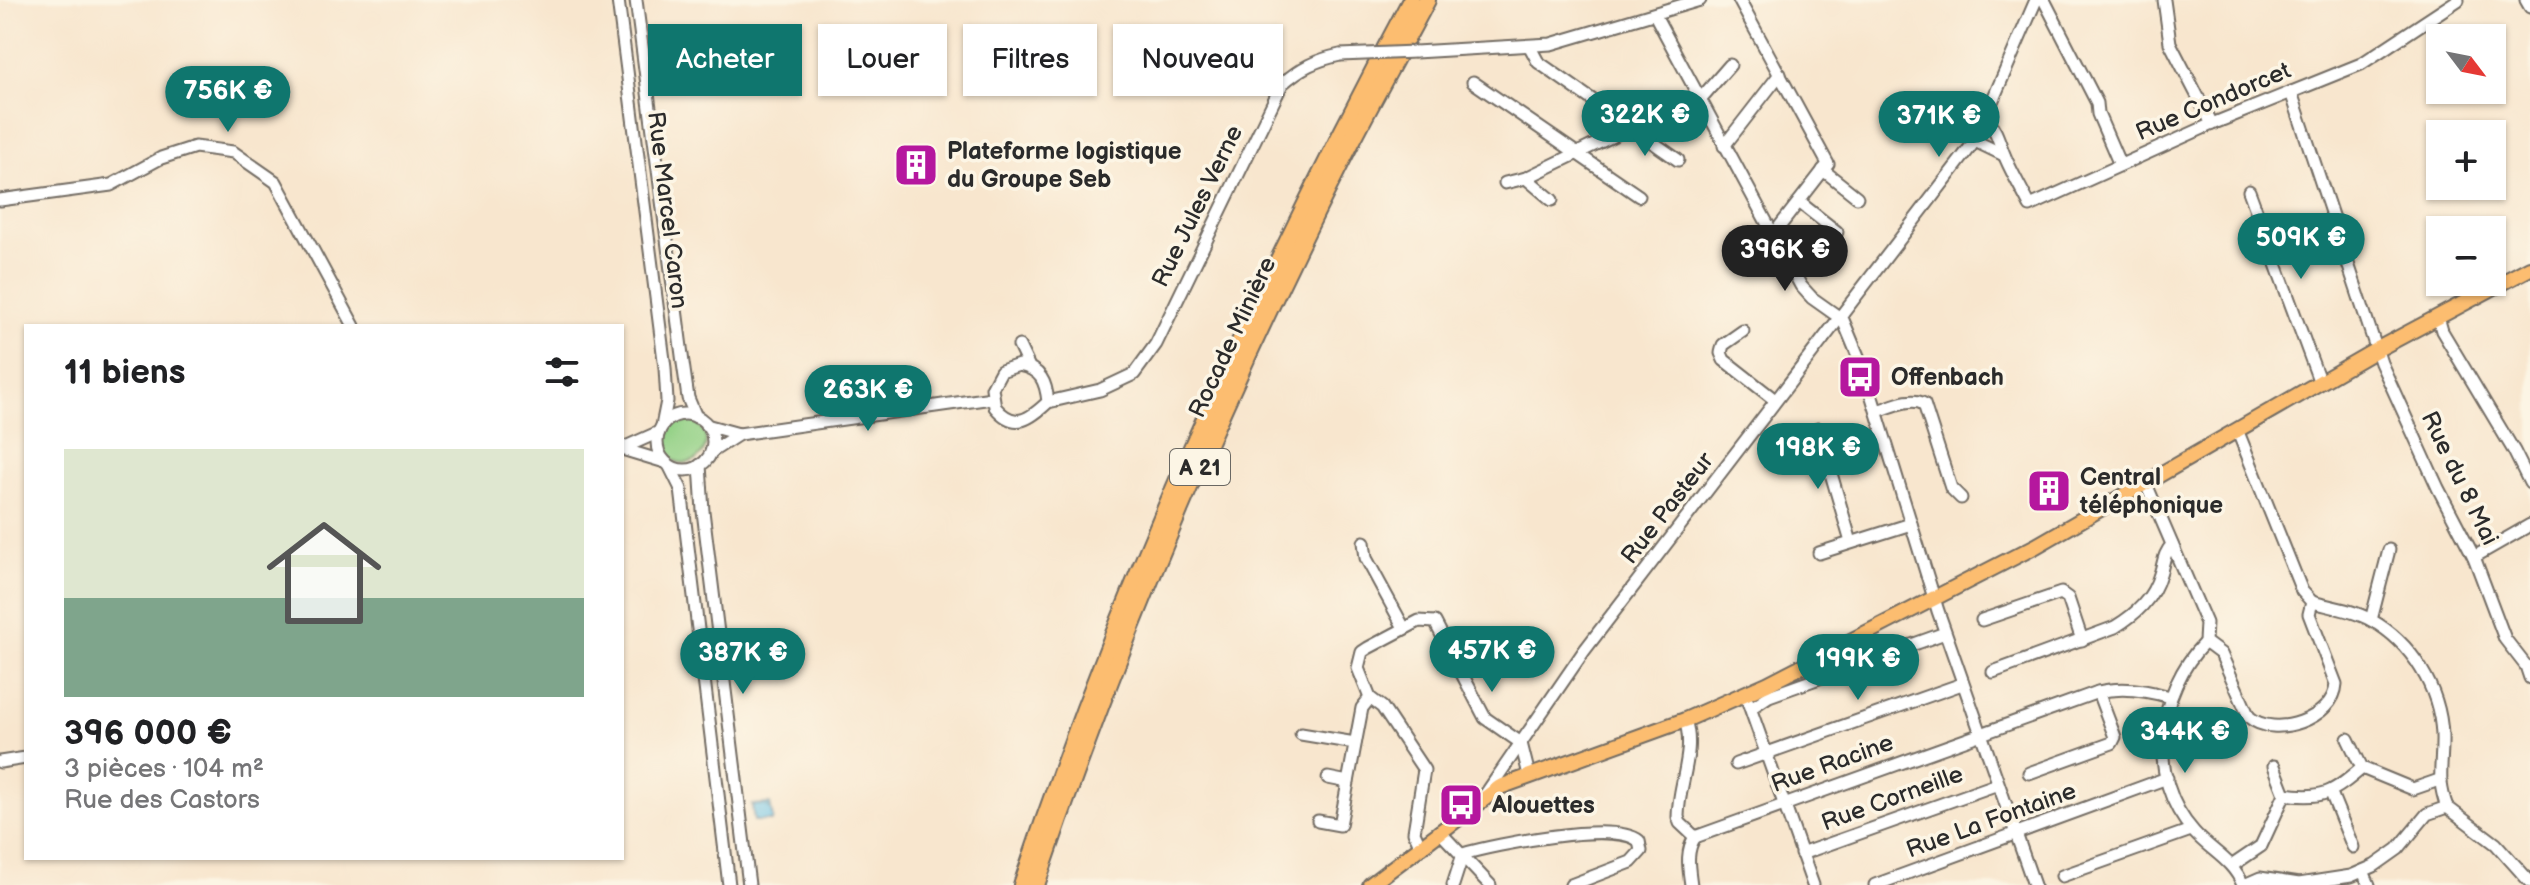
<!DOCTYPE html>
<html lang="fr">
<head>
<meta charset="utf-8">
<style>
	:root { --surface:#fff; --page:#f2f2f2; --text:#202124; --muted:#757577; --accent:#0f766e }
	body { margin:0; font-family:"Balsamiq Sans",sans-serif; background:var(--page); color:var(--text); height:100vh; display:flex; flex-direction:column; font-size:30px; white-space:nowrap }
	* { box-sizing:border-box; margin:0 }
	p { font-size:26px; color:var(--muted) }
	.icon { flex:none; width:44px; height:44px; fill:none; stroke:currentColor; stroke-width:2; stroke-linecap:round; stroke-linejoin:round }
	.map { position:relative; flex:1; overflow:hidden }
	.side { position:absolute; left:24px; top:324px; width:600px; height:536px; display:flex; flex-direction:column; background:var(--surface); border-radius:0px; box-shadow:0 2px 6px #0004 }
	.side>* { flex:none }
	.banner { position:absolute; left:648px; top:24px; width:760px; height:72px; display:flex; gap:16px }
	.needle { width:52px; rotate:122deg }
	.buttons { position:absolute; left:2426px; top:24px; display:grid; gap:16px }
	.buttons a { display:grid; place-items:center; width:80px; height:80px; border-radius:0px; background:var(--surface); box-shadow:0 2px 6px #0004; font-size:40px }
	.price { position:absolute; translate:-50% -68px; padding:0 18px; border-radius:28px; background:var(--accent); color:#fff; font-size:26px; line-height:52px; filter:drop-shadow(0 2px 4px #0008) }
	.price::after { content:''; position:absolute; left:50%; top:48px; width:24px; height:18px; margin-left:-12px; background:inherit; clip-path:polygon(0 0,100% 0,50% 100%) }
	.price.on { background:#222; color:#fff }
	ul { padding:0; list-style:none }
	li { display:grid; align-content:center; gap:16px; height:424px; padding:0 40px }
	li span { display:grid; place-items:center; height:248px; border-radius:0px; color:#555 }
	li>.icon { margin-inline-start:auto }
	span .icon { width:144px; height:144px; fill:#fffc; stroke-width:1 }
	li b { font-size:34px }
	h2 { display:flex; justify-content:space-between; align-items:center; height:96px; padding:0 40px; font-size:34px }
	.tag { padding:0 28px; border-radius:0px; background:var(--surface); box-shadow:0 2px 6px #0004; font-size:28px; line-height:72px }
	.tag.on { background:var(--accent); color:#fff }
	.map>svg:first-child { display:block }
</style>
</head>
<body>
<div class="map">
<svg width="2530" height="885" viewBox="0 0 2530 885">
	<defs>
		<pattern id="water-ripples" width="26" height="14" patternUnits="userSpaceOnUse" patternTransform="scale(2)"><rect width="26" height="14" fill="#6bc2e8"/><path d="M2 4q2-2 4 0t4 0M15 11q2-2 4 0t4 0" fill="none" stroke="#589ebc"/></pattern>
	</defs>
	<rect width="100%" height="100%" fill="#fcf5e5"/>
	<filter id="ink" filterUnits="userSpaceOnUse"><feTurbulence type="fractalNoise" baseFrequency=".0125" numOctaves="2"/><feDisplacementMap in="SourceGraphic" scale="16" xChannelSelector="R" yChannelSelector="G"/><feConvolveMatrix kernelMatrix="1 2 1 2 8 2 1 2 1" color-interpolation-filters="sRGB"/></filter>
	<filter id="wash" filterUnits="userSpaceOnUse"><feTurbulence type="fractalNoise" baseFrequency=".006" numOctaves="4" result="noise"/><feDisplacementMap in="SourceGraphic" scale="32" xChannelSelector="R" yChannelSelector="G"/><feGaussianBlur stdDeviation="1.8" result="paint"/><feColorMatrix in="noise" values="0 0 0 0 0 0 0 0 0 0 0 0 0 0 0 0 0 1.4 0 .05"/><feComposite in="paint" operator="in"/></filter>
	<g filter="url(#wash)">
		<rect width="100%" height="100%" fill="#f8e6ce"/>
		<circle fill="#95d288" stroke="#607e5a" stroke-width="2" cx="684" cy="441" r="22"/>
		<polygon fill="url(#water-ripples)" stroke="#4b768a" stroke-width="2" points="770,804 773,819 771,821 754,821 752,805"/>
	</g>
	<g filter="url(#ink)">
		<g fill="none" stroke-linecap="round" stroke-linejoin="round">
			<g stroke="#736c64" stroke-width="15">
				<g id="minor">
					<polyline points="618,0 665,368 667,401 662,426"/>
					<polyline points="636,0 683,363 688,398 696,417"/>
					<polyline points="1739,0 1828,164 1773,235"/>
					<polyline points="2044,0 2097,103 2098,114 2120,165"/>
					<polyline points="2164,0 2170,43 2212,124"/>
					<polyline points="2526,0 2530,7"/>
					<polyline points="1655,15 1801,286 1812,298 1843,320 1863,368 1938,611 2034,885"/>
					<polyline points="1530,47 1538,62 1678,160"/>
					<polyline points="1415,52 1551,44 1700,0"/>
					<polyline points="1473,82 1639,196"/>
					<polyline points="2291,92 2381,363 2438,488 2474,557 2505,639 2526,666 2530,678"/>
					<path d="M1986,118c12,13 13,26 20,41 7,16 16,31 24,47l182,-82 149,-60 97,-64"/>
					<polyline points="1975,141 2004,155"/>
					<polyline points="1724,146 1780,74"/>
					<polyline points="1823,170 1857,197"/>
					<polyline points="1526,178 1552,200"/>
					<polyline points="1505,183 1526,178 1691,98 1703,96 1730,65"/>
					<polyline points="2249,191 2320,383"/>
					<polyline points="0,200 111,185 161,158 195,147 233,152 276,182 354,326"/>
					<polyline points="1799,202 1837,232"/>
					<polyline points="2438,317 2442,331 2514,451 2530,483"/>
					<polyline points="1743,331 1723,345 1721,353 1724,360 1775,400"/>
					<polyline points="1019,346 1029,367"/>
					<path d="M1019,365c22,4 27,17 29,37 -18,17 -33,29 -53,5l-3,-19 9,-17z"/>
					<path d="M1048,402l52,-12 34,-16 22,-30 126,-260c18,-16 34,-24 58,-29"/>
					<path d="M1877,411c14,-4 34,-15 47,-7l27,84 10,10"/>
					<circle cx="685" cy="442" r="28"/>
					<polyline points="706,425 739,434 992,398"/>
					<polyline points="1818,429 1851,542"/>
					<polyline points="623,448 659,432"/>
					<polyline points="622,449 665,462"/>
					<polyline points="711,452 739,434"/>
					<polyline points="669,465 681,489 729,885"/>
					<polyline points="700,465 703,511 749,885"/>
					<path d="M2146,484l60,139 -1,19 16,12 28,63c25,22 85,2 87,-33l-27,-70 3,-12 -10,-11 -64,-159"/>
					<polyline points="1364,542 1366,558 1404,628"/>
					<polyline points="1819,553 1911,524"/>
					<polyline points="2474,557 2530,525"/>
					<polyline points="1982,620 2061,593 2068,598 2082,640"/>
					<polyline points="2371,620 2389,550"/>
					<path d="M2205,642c-48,49 -60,136 -11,190 17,19 39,28 49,53"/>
					<path d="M1993,672l122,-45c21,-13 38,-28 45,-53 4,-11 3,-20 12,-29"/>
					<polyline points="1748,702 1813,885"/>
					<polyline points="1751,708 1769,696 1945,633"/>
					<path d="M1685,720c11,31 -7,65 -7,97l2,6 15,14"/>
					<polyline points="1301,734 1355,743"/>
					<polyline points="0,762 26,758"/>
					<polyline points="1736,764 1962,684"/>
					<path d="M2274,766l11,28c38,6 49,-2 77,-26l-14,-29"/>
					<polyline points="2362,768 2413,789 2439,780"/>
					<polyline points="2029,773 2112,743 2115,737 2098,692"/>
					<polyline points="1328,778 1348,782"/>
					<polyline points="2331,793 2353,847"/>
					<polyline points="1485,795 1584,651 1975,141 2036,0"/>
					<polyline points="2447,807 2496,844 2530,882"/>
					<polyline points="1318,821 1340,825 1362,708 1370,698"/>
					<polyline points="1439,831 1490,885"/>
					<path d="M1695,837l403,-145c24,-6 49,-2 72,5"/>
					<polyline points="1420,845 1414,832 1424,770 1382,707 1370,698 1358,668 1362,652 1368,648 1419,621 1435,622 1485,718 1521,743 1529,775"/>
					<polyline points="1801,854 1998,784"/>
					<polyline points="2233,865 2261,846 2285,794"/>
					<polyline points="2363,871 2369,885"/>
					<polyline points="2062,876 2191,830"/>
					<path d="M1453,885l10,-31c31,-9 152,-34 176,-13l2,10 -10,11 -60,23"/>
					<path d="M1691,885c-2,-16 -6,-33 4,-48"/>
					<polyline points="1875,885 2167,778"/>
					<path d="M2244,885l16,-7 39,6 52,-8 23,-10 24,-17 29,-35 20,-7c-11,-29 -4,-43 -5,-72 -2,-47 -31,-93 -71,-115 -18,-10 -40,-13 -59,-18"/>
				</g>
			</g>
			<g stroke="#736c64" stroke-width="18">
				<polyline id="major" points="1370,885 1500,787 1685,720 1767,684 2036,546 2376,350 2530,268"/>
			</g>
			<g stroke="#736c64" stroke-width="20">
				<g id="highway">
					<path d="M1022,885c102,-306 237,-601 389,-885"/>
					<path d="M1036,885c84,-248 188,-491 306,-725 27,-54 57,-107 85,-160"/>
				</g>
			</g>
			<use href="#minor" stroke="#fff" stroke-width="11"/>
			<use href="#major" stroke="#fcbd6f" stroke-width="14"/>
			<use href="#highway" stroke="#fcbd6f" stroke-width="16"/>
			<g stroke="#736c64" stroke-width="15" stroke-linecap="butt">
				<polyline id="minor-bridge" points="1340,55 1415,52"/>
			</g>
			<use href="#minor-bridge" stroke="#fff" stroke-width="11"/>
		</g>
	</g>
	<defs>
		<g id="building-square" transform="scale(2.3)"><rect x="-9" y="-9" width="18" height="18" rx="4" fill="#b5179e" stroke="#fcf5e5"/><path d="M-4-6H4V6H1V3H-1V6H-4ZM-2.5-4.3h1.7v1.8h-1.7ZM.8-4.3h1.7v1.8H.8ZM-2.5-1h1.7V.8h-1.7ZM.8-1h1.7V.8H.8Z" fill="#fff"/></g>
		<g id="bus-square" transform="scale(2.3)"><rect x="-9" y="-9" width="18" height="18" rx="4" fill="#b5179e" stroke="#fcf5e5"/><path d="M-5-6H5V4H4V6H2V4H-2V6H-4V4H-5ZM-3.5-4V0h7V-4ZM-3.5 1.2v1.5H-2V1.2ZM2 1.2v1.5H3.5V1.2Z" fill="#fff"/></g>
	</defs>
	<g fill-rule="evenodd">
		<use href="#building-square" x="916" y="165"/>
		<use href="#bus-square" x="1860" y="377"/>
		<use href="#building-square" x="2049" y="491"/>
		<use href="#bus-square" x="1461" y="805"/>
	</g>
	<g text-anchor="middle" stroke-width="7" stroke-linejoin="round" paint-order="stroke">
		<rect fill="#fcf5e5" stroke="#6a6863" stroke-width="2" x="1170" y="449" width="60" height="36" rx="6"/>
		<g font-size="22" font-weight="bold" fill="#2b2b2b">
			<text x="1200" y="475">A 21</text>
		</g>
		<g font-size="24" fill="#2b2b2b" stroke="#fcf5e5">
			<text transform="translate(2213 101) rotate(-23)" y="8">Rue Condorcet</text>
			<text transform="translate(1197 206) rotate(-64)" y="8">Rue Jules Verne</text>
			<text transform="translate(668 210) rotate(83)" y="8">Rue Marcel Caron</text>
			<text transform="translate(1232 337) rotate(-65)" y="8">Rocade Minière</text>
			<text transform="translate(2460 478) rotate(64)" y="8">Rue du 8 Mai</text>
			<text transform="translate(1667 508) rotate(-52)" y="8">Rue Pasteur</text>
			<text transform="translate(1832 763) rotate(-20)" y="8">Rue Racine</text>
			<text transform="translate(1892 798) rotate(-20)" y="8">Rue Corneille</text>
			<text transform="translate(1991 820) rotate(-20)" y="8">Rue La Fontaine</text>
		</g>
		<g font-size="24" font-weight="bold" fill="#2b2b2b" stroke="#fcf5e5" text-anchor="start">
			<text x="947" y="159">Plateforme logistique<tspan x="947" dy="28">du Groupe Seb</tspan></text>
			<text x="1891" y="385">Offenbach</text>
			<text x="2080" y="485">Central<tspan x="2080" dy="28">téléphonique</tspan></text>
			<text x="1492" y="813">Alouettes</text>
		</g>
	</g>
</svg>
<div class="buttons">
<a><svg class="needle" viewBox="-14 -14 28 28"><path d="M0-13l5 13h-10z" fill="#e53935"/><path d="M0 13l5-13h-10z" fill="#757577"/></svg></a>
<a>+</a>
<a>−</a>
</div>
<b class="price" style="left:228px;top:134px">756K €</b>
<b class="price" style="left:1645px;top:158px">322K €</b>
<b class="price" style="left:1939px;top:159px">371K €</b>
<b class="price" style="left:2301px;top:281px">509K €</b>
<b class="price on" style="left:1785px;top:293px">396K €</b>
<b class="price" style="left:868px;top:433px">263K €</b>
<b class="price" style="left:1818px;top:491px">198K €</b>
<b class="price" style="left:1492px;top:694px">457K €</b>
<b class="price" style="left:743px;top:696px">387K €</b>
<b class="price" style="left:1858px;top:702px">199K €</b>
<b class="price" style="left:2185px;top:775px">344K €</b>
<div class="banner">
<a class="tag on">Acheter</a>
<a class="tag">Louer</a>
<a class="tag">Filtres</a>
<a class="tag">Nouveau</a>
</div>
<section class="side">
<h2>11 biens<svg class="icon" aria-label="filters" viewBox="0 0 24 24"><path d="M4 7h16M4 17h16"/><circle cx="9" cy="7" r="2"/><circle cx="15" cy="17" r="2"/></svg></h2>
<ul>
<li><span style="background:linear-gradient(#dfe7d0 60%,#7fa58c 0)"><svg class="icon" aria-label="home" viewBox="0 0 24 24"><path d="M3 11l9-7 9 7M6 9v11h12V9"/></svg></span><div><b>396 000 €</b><p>3 pièces · 104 m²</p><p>Rue des Castors</p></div></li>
</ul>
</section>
</div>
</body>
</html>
